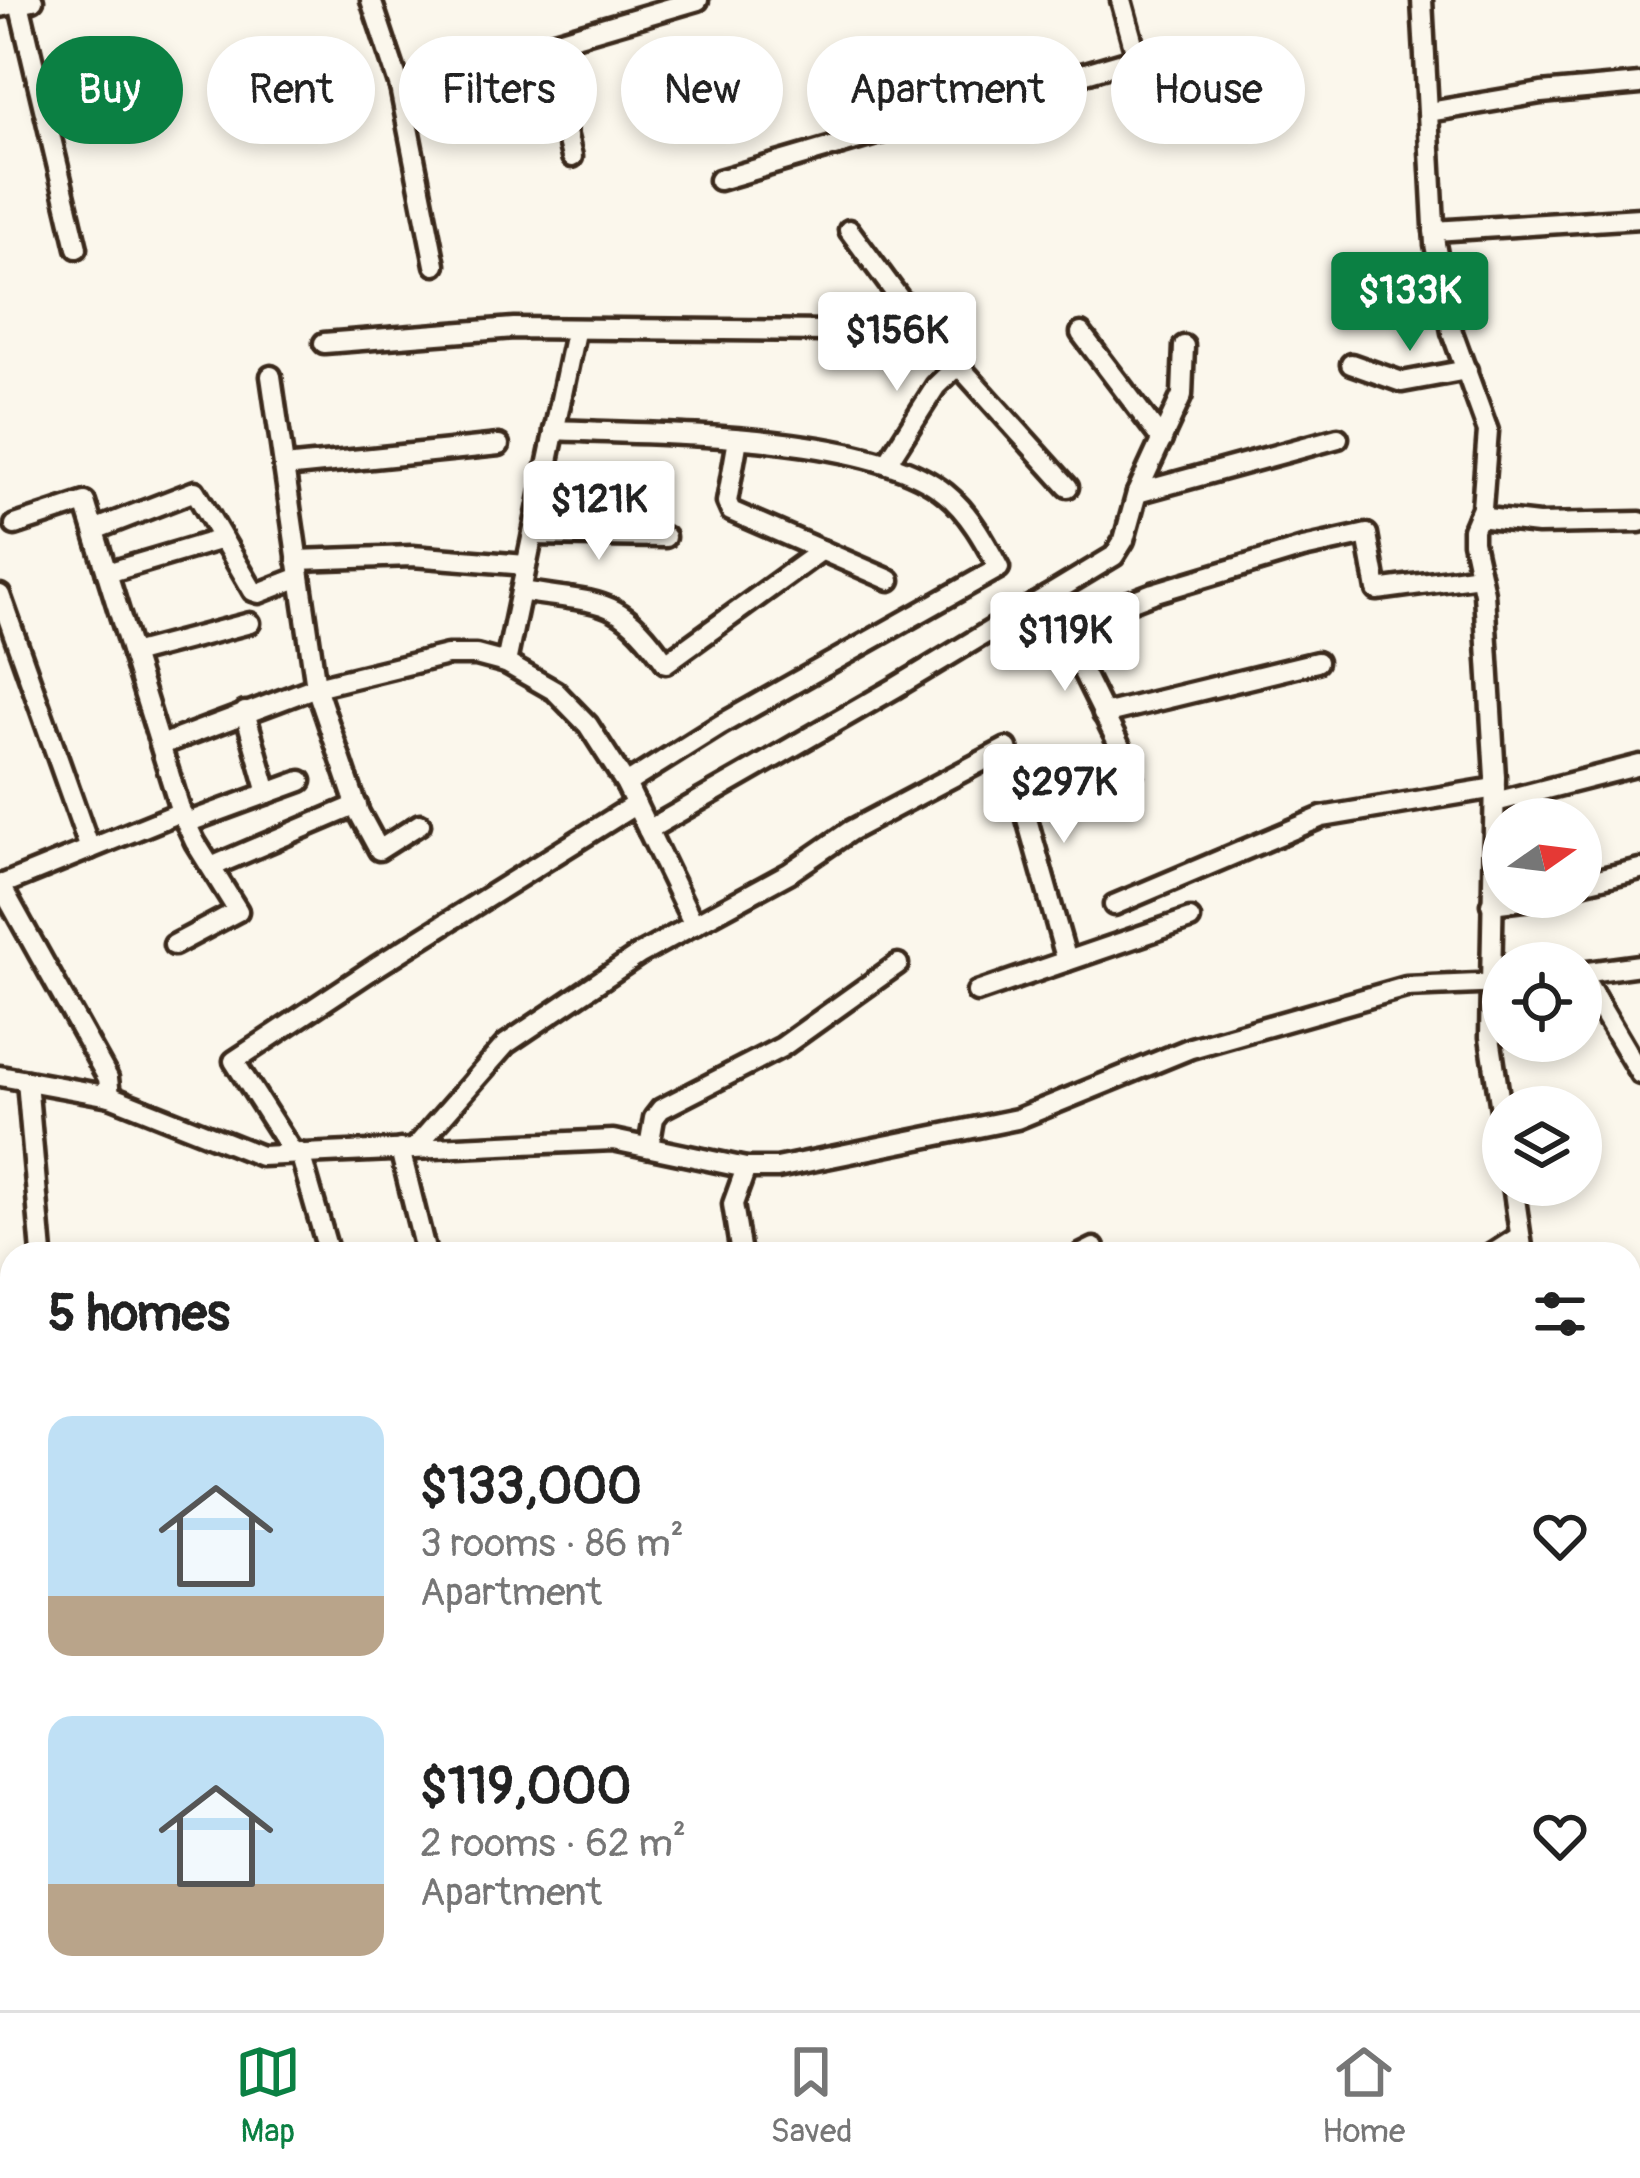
<!DOCTYPE html>
<html lang="en">
<head>
<meta charset="utf-8">
<style>
	:root { --surface:#fff; --page:#f2f2f2; --text:#222; --muted:#767676; --line:#e0e0e0; --accent:#0b8043 }
	body { margin:0; font-family:Pangolin,sans-serif; background:var(--page); color:var(--text); height:100vh; display:flex; flex-direction:column; font-size:45px; white-space:nowrap }
	* { box-sizing:border-box; margin:0 }
	p { font-size:39px; color:var(--muted) }
	.icon { flex:none; width:66px; height:66px; fill:none; stroke:currentColor; stroke-width:2; stroke-linecap:round; stroke-linejoin:round }
	.map { position:relative; flex:1; overflow:hidden }
	.side { position:absolute; left:0px; top:1242px; width:1641px; height:768px; display:flex; flex-direction:column; background:var(--surface); border-radius:36px 36px 0 0; box-shadow:0 6px 18px #0003 }
	.side>* { flex:none }
	.top-card { position:absolute; left:36px; top:36px; width:1569px; height:108px; display:flex; gap:24px }
	.needle { width:78px; rotate:76deg }
	.buttons { position:absolute; left:1482px; top:798px; display:grid; gap:24px }
	.buttons a { display:grid; place-items:center; width:120px; height:120px; border-radius:50%; background:var(--surface); box-shadow:0 6px 18px #0003; font-size:60px }
	.price { position:absolute; translate:-50% -102px; padding:0 27px; border-radius:12px; background:#fff; color:#222; font-size:39px; line-height:78px; filter:drop-shadow(0 3px 6px #0008) }
	.price::after { content:''; position:absolute; left:50%; top:72px; width:36px; height:27px; margin-left:-18px; background:inherit; clip-path:polygon(0 0,100% 0,50% 100%) }
	.price.active { background:var(--accent); color:#fff }
	ul { padding:0; list-style:none }
	li { display:flex; align-items:center; gap:36px; height:300px; padding:0 48px }
	li span { display:grid; place-items:center; flex:none; width:336px; height:240px; border-radius:24px; color:#555 }
	li>.icon { margin-inline-start:auto }
	span .icon { width:144px; height:144px; fill:#fffc; stroke-width:1 }
	li b { font-size:51px }
	h2 { display:flex; justify-content:space-between; align-items:center; height:144px; padding:0 48px; font-size:51px }
	.tag { padding:0 42px; border-radius:54px; background:var(--surface); box-shadow:0 6px 18px #0003; font-size:42px; line-height:108px }
	.tag.active { background:var(--accent); color:#fff }
	.tabs { display:flex; justify-content:space-around; align-items:center; height:168px; border-top:3px solid var(--line); background:var(--surface); font-size:33px; color:var(--muted) }
	.tabs a { display:grid; justify-items:center; gap:6px }
	.tabs .active { color:var(--accent) }
	.map>svg:first-child { display:block }
</style>
</head>
<body>
<div class="map">
<svg width="1640" height="2010" viewBox="0 0 1640 2010">
	<rect width="100%" height="100%" fill="#fbf7ec"/>
	<filter id="ink" filterUnits="userSpaceOnUse"><feTurbulence type="fractalNoise" baseFrequency=".00833" numOctaves="2"/><feDisplacementMap in="SourceGraphic" scale="24" xChannelSelector="R" yChannelSelector="G"/><feConvolveMatrix kernelMatrix="1 2 1 2 8 2 1 2 1" color-interpolation-filters="sRGB"/></filter>
	<g filter="url(#ink)">
		<g fill="none" stroke-linecap="round" stroke-linejoin="round">
			<g stroke="#3b2a1e" stroke-width="27">
				<g id="street">
					<polyline points="371,0 400,87 435,265"/>
					<polyline points="1422,0 1435,244 1452,332 1488,431 1482,508 1473,529 1473,542 1484,593 1495,777 1490,1037 1503,1123"/>
					<polyline points="19,3 77,248"/>
					<polyline points="0,7 33,0"/>
					<polyline points="544,44 572,157"/>
					<polyline points="400,87 698,0"/>
					<polyline points="1429,112 1541,93 1640,84"/>
					<polyline points="719,180 1137,58 1121,0"/>
					<polyline points="849,230 905,306 1068,487"/>
					<polyline points="1434,231 1640,218"/>
					<polyline points="1081,333 1162,440"/>
					<polyline points="324,343 514,328 832,331 847,329 905,306"/>
					<polyline points="1351,364 1402,382 1467,370"/>
					<polyline points="271,376 316,687 359,813 379,850 420,824"/>
					<path d="M554,430c99,5 316,1 391,63 24,19 40,49 54,75l-279,157 -94,59"/>
					<polyline points="738,439 727,502 731,511 890,580"/>
					<polyline points="887,463 936,386 958,365"/>
					<polyline points="284,467 499,445"/>
					<polyline points="1137,493 1338,438"/>
					<polyline points="1478,517 1538,524 1640,522"/>
					<polyline points="15,525 85,502 181,812 195,842 238,911 174,945"/>
					<polyline points="94,530 195,491 253,591 259,593 300,577"/>
					<polyline points="533,535 665,537"/>
					<polyline points="297,560 412,556 526,565"/>
					<polyline points="107,573 222,539"/>
					<path d="M521,591c78,13 97,3 145,72l156,-113"/>
					<polyline points="0,595 90,849"/>
					<polyline points="1046,597 1133,773"/>
					<polyline points="1062,628 1153,593 1303,548 1367,534 1377,590 1480,576"/>
					<polyline points="132,654 250,623"/>
					<polyline points="506,663 575,332"/>
					<polyline points="245,712 268,793"/>
					<polyline points="1103,714 1317,662"/>
					<polyline points="161,745 316,687 447,655 476,655 506,663 555,691 588,725 626,784 694,925"/>
					<polyline points="1495,802 1640,765"/>
					<polyline points="186,823 301,781"/>
					<polyline points="648,830 895,688 1114,556 1124,540 1137,493 1182,395 1184,346"/>
					<polyline points="211,867 357,805"/>
					<polyline points="1581,883 1640,869"/>
					<polyline points="0,884 108,1078 110,1096"/>
					<polyline points="1,885 181,812"/>
					<polyline points="1491,904 1548,897"/>
					<polyline points="1114,905 1322,817 1495,788"/>
					<polyline points="1581,973 1640,965"/>
					<polyline points="1581,974 1640,1074"/>
					<polyline points="977,992 1190,919"/>
					<polyline points="0,1076 110,1096 261,1156 613,1140 746,1168 777,1168 1017,1119 1191,1048 1406,987 1503,983"/>
					<polyline points="27,1081 42,1254"/>
					<polyline points="649,1147 654,1118 661,1109 782,1047 898,964"/>
					<polyline points="400,1149 426,1254"/>
					<polyline points="414,1149 506,1044 640,954 789,873 850,831 1007,748 1067,961"/>
					<polyline points="293,1153 234,1061 376,967 636,804"/>
					<polyline points="300,1153 329,1254"/>
					<polyline points="1513,1185 1523,1254"/>
					<polyline points="741,1254 733,1204 746,1168"/>
					<polyline points="1082,1254 1094,1248"/>
					<polyline points="1492,1254 1520,1236"/>
					<polyline points="0,1335 12,1334"/>
					<polyline points="1629,1389 1640,1385"/>
					<polyline points="1,1479 12,1476"/>
					<polyline points="1629,1511 1640,1507"/>
					<polyline points="589,1998 589,2010"/>
					<polyline points="911,1998 917,2010"/>
					<polyline points="1191,1998 1198,2010"/>
					<polyline points="1314,1998 1319,2010"/>
					<polyline points="1532,1998 1544,2010"/>
					<polyline points="707,2010 718,1998"/>
					<polyline points="880,2010 901,1998"/>
					<polyline points="1370,2010 1382,1998"/>
				</g>
			</g>
			<g stroke="#3b2a1e" stroke-width="36">
				<g id="secondary">
					<polyline points="0,1656 12,1656"/>
					<polyline points="1629,1675 1640,1676"/>
				</g>
			</g>
			<use href="#street" stroke="#fbf7ec" stroke-width="18"/>
			<use href="#secondary" stroke="#fbf7ec" stroke-width="27"/>
		</g>
	</g>
</svg>
<div class="buttons">
<a><svg class="needle" viewBox="-14 -14 28 28"><path d="M0-13l5 13h-10z" fill="#e53935"/><path d="M0 13l5-13h-10z" fill="#767676"/></svg></a>
<a><svg class="icon" aria-label="locate" viewBox="0 0 24 24"><circle cx="12" cy="12" r="6"/><path d="M12 2v4M12 18v4M2 12h4M18 12h4"/></svg></a>
<a><svg class="icon" aria-label="layers" viewBox="0 0 24 24"><path d="M12 4l9 5-9 5-9-5zM3 14l9 5 9-5"/></svg></a>
</div>
<b class="price active" style="left:1410px;top:354px">$133K</b>
<b class="price" style="left:897px;top:394px">$156K</b>
<b class="price" style="left:599px;top:563px">$121K</b>
<b class="price" style="left:1065px;top:694px">$119K</b>
<b class="price" style="left:1064px;top:846px">$297K</b>
<div class="top-card">
<a class="tag active">Buy</a>
<a class="tag">Rent</a>
<a class="tag">Filters</a>
<a class="tag">New</a>
<a class="tag">Apartment</a>
<a class="tag">House</a>
</div>
<section class="side">
<h2>5 homes<svg class="icon" aria-label="filters" viewBox="0 0 24 24"><path d="M4 7h16M4 17h16"/><circle cx="9" cy="7" r="2"/><circle cx="15" cy="17" r="2"/></svg></h2>
<ul>
<li><span style="background:linear-gradient(#bfe0f5 75%,#b9a48a 0)"><svg class="icon" aria-label="home" viewBox="0 0 24 24"><path d="M3 11l9-7 9 7M6 9v11h12V9"/></svg></span><div><b>$133,000</b><p>3 rooms · 86 m²</p><p>Apartment</p></div><svg class="icon" aria-label="heart" viewBox="0 0 24 24"><path d="M12 20l-8-8c-3-5 5-10 8-4 3-6 11-1 8 4z"/></svg></li>
<li><span style="background:linear-gradient(#bfe0f5 70%,#b9a48a 0)"><svg class="icon" aria-label="home" viewBox="0 0 24 24"><path d="M3 11l9-7 9 7M6 9v11h12V9"/></svg></span><div><b>$119,000</b><p>2 rooms · 62 m²</p><p>Apartment</p></div><svg class="icon" aria-label="heart" viewBox="0 0 24 24"><path d="M12 20l-8-8c-3-5 5-10 8-4 3-6 11-1 8 4z"/></svg></li>
</ul>
</section>
</div>
<nav class="tabs">
<a class="active"><svg class="icon" aria-label="map" viewBox="0 0 24 24"><path d="M3 6l6-2 6 2 6-2v14l-6 2-6-2-6 2zM9 4v14M15 6v14"/></svg>Map</a>
<a><svg class="icon" aria-label="saved" viewBox="0 0 24 24"><path d="M7 4h10v16l-5-4-5 4z"/></svg>Saved</a>
<a><svg class="icon" aria-label="home" viewBox="0 0 24 24"><path d="M3 11l9-7 9 7M6 9v11h12V9"/></svg>Home</a>
</nav>
</body>
</html>
